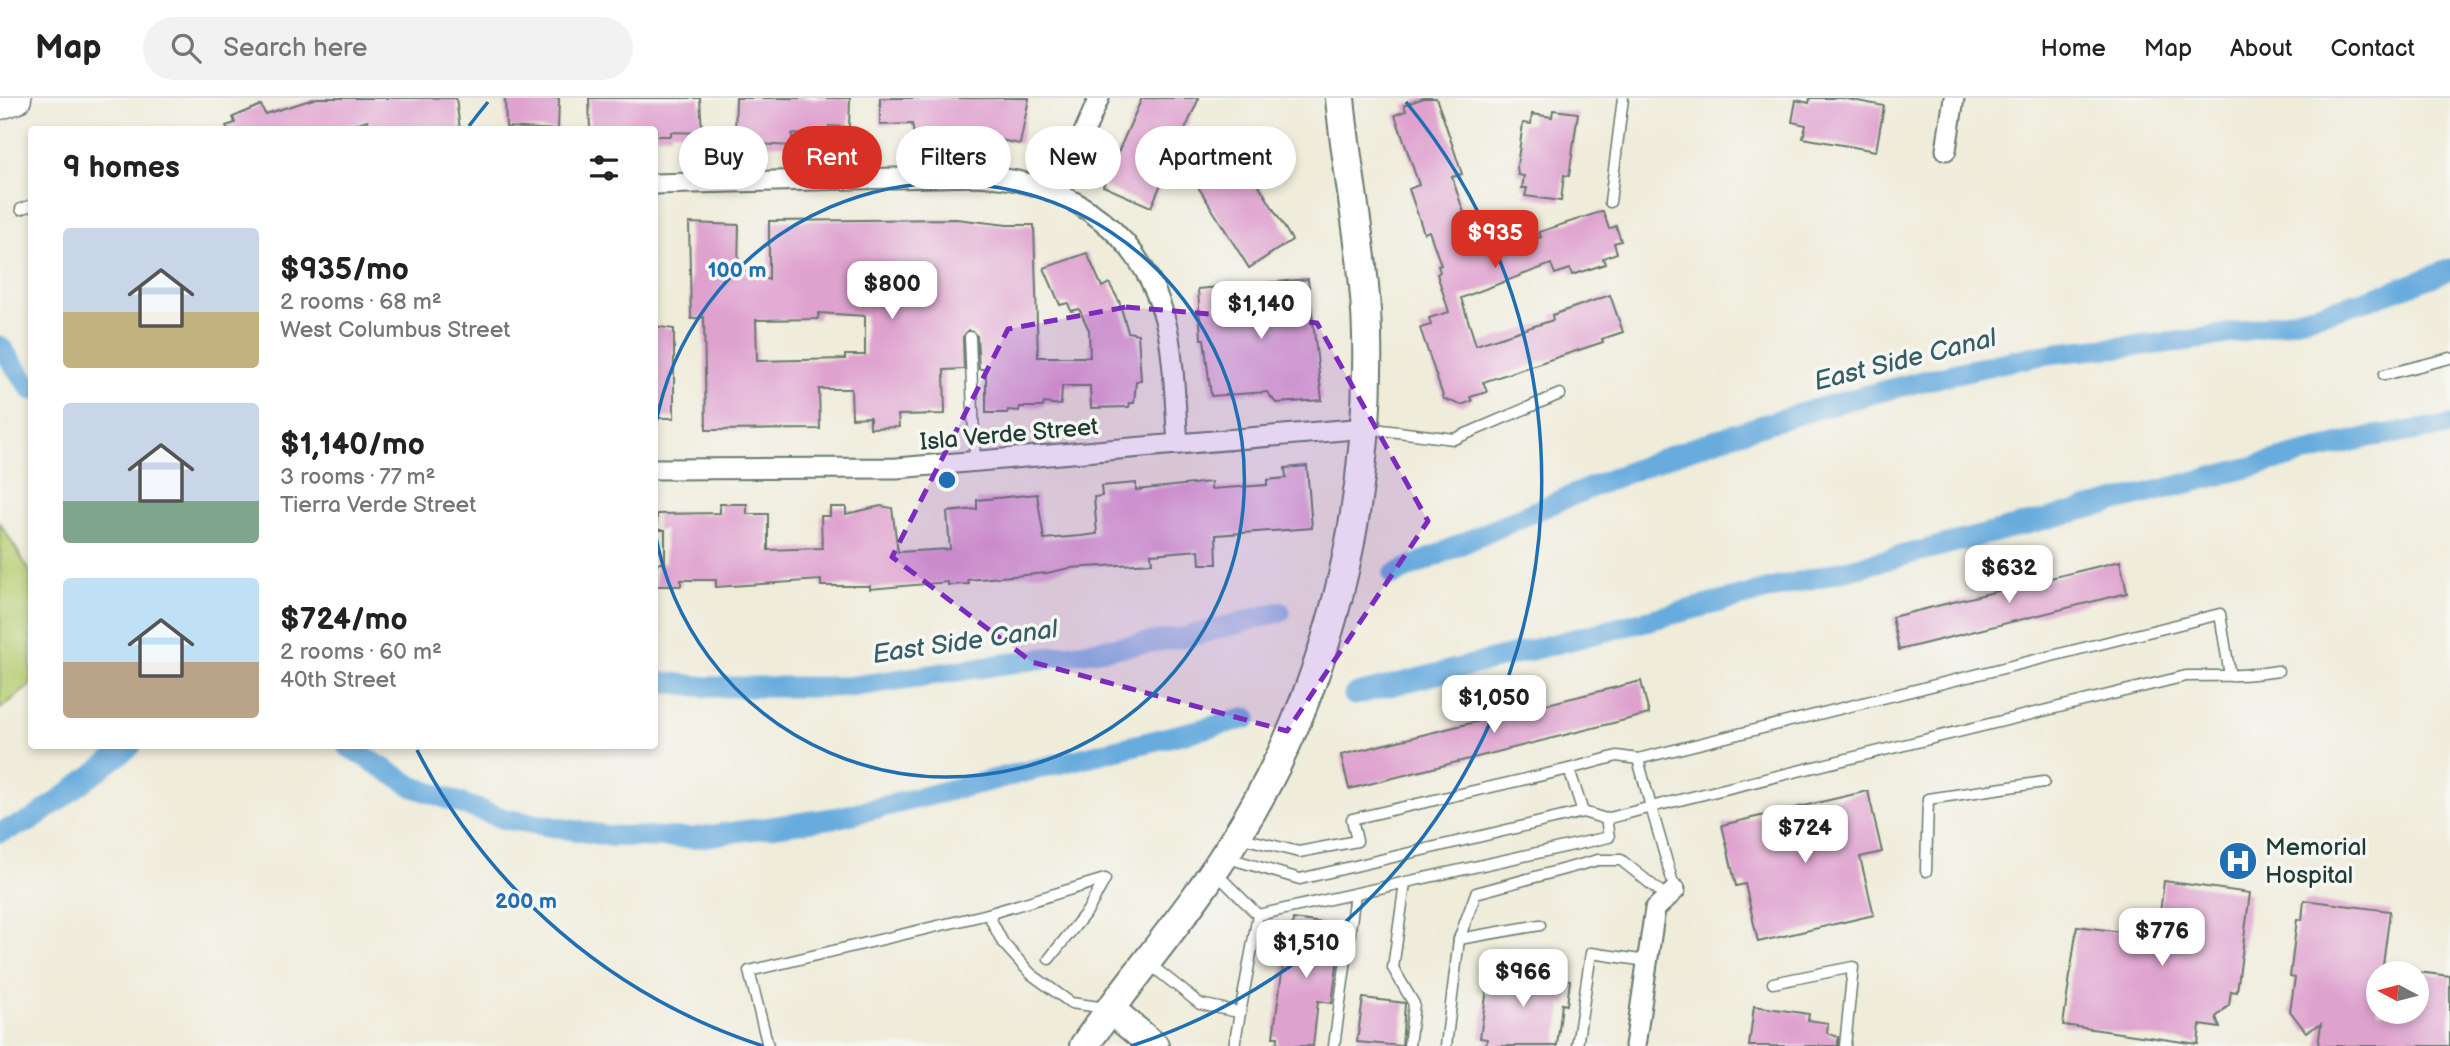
<!DOCTYPE html>
<html lang="en">
<head>
<meta charset="utf-8">
<style>
	:root { --surface:#fff; --page:#f2f2f2; --text:#222; --muted:#767676; --line:#e0e0e0; --accent:#d93025 }
	body { margin:0; font-family:"Balsamiq Sans",sans-serif; background:var(--page); color:var(--text); height:100vh; display:flex; flex-direction:column; font-size:26px; white-space:nowrap }
	* { box-sizing:border-box; margin:0 }
	p { font-size:23px; color:var(--muted) }
	.icon { flex:none; width:38px; height:38px; fill:none; stroke:currentColor; stroke-width:2; stroke-linecap:round; stroke-linejoin:round }
	.map { position:relative; flex:1; overflow:hidden }
	.sheet { position:absolute; left:28px; top:28px; width:630px; height:623px; display:flex; flex-direction:column; background:var(--surface); border-radius:7px; box-shadow:0 4px 10px #0003 }
	.sheet>* { flex:none }
	.top-card { position:absolute; left:679px; top:28px; width:665px; height:63px; display:flex; gap:14px }
	.needle { width:46px; rotate:277deg }
	.fabs { position:absolute; left:2366px; top:863px; display:grid; gap:14px }
	.fabs a { display:grid; place-items:center; width:63px; height:63px; border-radius:50%; background:var(--surface); box-shadow:0 4px 10px #0003; font-size:35px }
	.price { position:absolute; translate:-50% -60px; padding:0 16px; border-radius:14px; background:#fff; color:#222; font-size:23px; line-height:46px; filter:drop-shadow(0 2px 4px #0008) }
	.price::after { content:''; position:absolute; left:50%; top:42px; width:21px; height:16px; margin-left:-10px; background:inherit; clip-path:polygon(0 0,100% 0,50% 100%) }
	.price.on { background:var(--accent); color:#fff }
	ul { padding:0; list-style:none }
	li { display:flex; align-items:center; gap:21px; height:175px; padding:0 35px }
	li span { display:grid; place-items:center; flex:none; width:196px; height:140px; border-radius:7px; color:#555 }
	li>.icon { margin-inline-start:auto }
	span .icon { width:84px; height:84px; fill:#fffc; stroke-width:1 }
	li b { font-size:30px }
	h2 { display:flex; justify-content:space-between; align-items:center; height:84px; padding:0 35px; font-size:30px }
	.pill { padding:0 24px; border-radius:32px; background:var(--surface); box-shadow:0 4px 10px #0003; font-size:24px; line-height:63px }
	.pill.on { background:var(--accent); color:#fff }
	header { display:flex; align-items:center; gap:42px; box-sizing:border-box; height:98px; padding:0 35px; background:var(--surface); border-bottom:2px solid var(--line) }
	header strong { font-size:33px }
	nav { display:flex; gap:38px; margin-inline-start:auto; font-size:24px }
	.search { width:490px; height:63px; background:var(--page); display:flex; align-items:center; gap:18px; box-sizing:border-box; padding:0 24px; border-radius:38px; color:var(--muted); font-size:26px }
	.map>svg:first-child { display:block }
</style>
</head>
<body>
<header>
<strong>Map</strong>
<div class="search"><svg class="icon" aria-label="search" viewBox="0 0 24 24"><circle cx="10" cy="10" r="6"/><path d="M15 15l6 6"/></svg>Search here</div>
<nav><a>Home</a><a>Map</a><a>About</a><a>Contact</a></nav>
</header>
<div class="map">
<svg width="2450" height="948" viewBox="0 0 2450 948">
	<rect width="100%" height="100%" fill="#f6f6f2"/>
	<filter id="ink" filterUnits="userSpaceOnUse"><feTurbulence type="fractalNoise" baseFrequency=".0143" numOctaves="2"/><feDisplacementMap in="SourceGraphic" scale="14" xChannelSelector="R" yChannelSelector="G"/><feConvolveMatrix kernelMatrix="1 2 1 2 8 2 1 2 1" color-interpolation-filters="sRGB"/></filter>
	<filter id="wash" filterUnits="userSpaceOnUse"><feTurbulence type="fractalNoise" baseFrequency=".00686" numOctaves="4" result="noise"/><feDisplacementMap in="SourceGraphic" scale="28" xChannelSelector="R" yChannelSelector="G"/><feGaussianBlur stdDeviation="1.57" result="paint"/><feColorMatrix in="noise" values="0 0 0 0 0 0 0 0 0 0 0 0 0 0 0 0 0 1.4 0 .05"/><feComposite in="paint" operator="in"/></filter>
	<g filter="url(#wash)">
		<rect width="100%" height="100%" fill="#efecda"/>
		<polygon fill="#b6cc70" stroke="#6a8452" stroke-width="2" points="0,425 31,475 31,587 0,611"/>
		<g fill="none" stroke-linecap="round" stroke-linejoin="round">
			<g stroke="#68abdd" stroke-width="21">
				<polyline points="0,248 32,292"/>
				<path d="M1393,477c98,-44 196,-90 297,-126 105,-37 213,-65 321,-88 65,-15 134,-12 199,-24 82,-14 164,-35 240,-68"/>
				<polyline points="654,583 707,589 849,589 1186,539 1280,514"/>
				<polyline points="1354,597 2373,338 2450,328"/>
				<polyline points="347,648 414,689 505,721 609,738 693,740 840,719 1247,620"/>
				<polyline points="0,734 31,723 131,648"/>
			</g>
		</g>
		<g id="blocks">
			<g fill="#dfa2cf" fill-rule="evenodd">
				<polygon points="317,0 456,0 460,32 370,32 367,22 337,32 227,32 226,28 235,25 233,19 261,7 265,16"/>
				<polygon points="505,0 559,0 558,32 506,29"/>
				<polygon points="589,0 700,0 702,35 671,34 671,38 655,38 656,32 590,32"/>
				<polygon points="736,0 850,0 849,29 829,28 827,38 792,36 792,48 757,46 757,37 735,38"/>
				<polygon points="880,0 1029,0 1020,46 1000,42 999,49 940,42 941,37 914,36 912,26 880,27"/>
				<polygon points="1142,0 1199,0 1151,109 1103,88"/>
				<polygon points="1424,0 1436,0 1444,22 1462,76 1452,79 1471,136 1480,133 1482,137 1503,130 1509,149 1541,139 1539,134 1603,113 1609,131 1616,128 1621,143 1614,145 1617,155 1603,160 1605,166 1572,177 1570,171 1555,176 1551,166 1461,200 1476,247 1553,222 1552,217 1610,197 1623,234 1602,241 1603,244 1483,284 1487,294 1470,299 1472,303 1461,307 1444,301 1420,230 1431,227 1429,220 1449,214 1437,176 1440,174 1438,168 1441,167 1429,133 1424,135 1409,91 1419,87 1395,17 1406,13 1404,7"/>
				<polygon points="1810,0 1842,0 1884,8 1876,53 1803,40 1806,27 1792,24 1796,2 1809,5"/>
				<polygon points="1553,12 1578,15 1569,78 1564,77 1561,103 1525,98 1527,90 1522,90 1524,78 1518,77 1517,68 1523,25 1531,26 1532,16 1552,19"/>
				<polygon points="1228,36 1292,142 1249,170 1180,60 1203,45 1207,51"/>
				<path d="M956,121l51,6h27l4,132h52l-1,-27 -10,-21 -8,2 -3,-8 -8,2 -16,-37 43,-15 15,34 7,-4 10,18 9,31 10,2 3,46 -5,1 -2,22h-4l-1,4 -38,1 -1,-22h-28l-1,19 -17,-2 -1,4h-23l-1,4 -11,-1 -1,3h-21v-44h-7l-2,-33 -8,-6 -6,7 1,32 -20,1 1,44 -47,1 1,12 -29,1v-11l-18,1 -1,-29h-32l1,40 -114,1 -2,-113 -13,2 -2,-96 50,2 -1,43 31,12v-59zM819,215l46,3v39h-20v4l-88,2 -1,-41 62,-1z"/>
				<polygon points="1308,181 1322,302 1276,305 1267,294 1211,298 1204,241 1201,241 1198,191"/>
				<polygon points="654,228 674,231 674,320 655,320"/>
				<polygon points="1307,368 1312,430 1216,437 1217,466 1200,466 1199,452 1151,456 1152,465 1069,470 1047,475 968,482 969,486 948,487 948,484 870,491 870,488 821,488 821,482 716,489 716,482 681,482 681,488 656,488 656,465 665,465 665,432 657,432 657,416 720,415 720,406 747,406 747,416 768,416 768,452 822,450 821,418 830,418 830,409 846,409 846,416 881,408 892,410 898,454 950,451 947,414 977,411 977,402 1037,396 1044,441 1081,438 1097,436 1094,399 1102,398 1101,388 1136,385 1136,392 1211,384 1211,391 1267,387 1267,382 1286,380 1285,370"/>
				<polygon points="2120,463 2127,495 1899,552 1892,519"/>
				<polygon points="1641,583 1649,616 1349,691 1341,657"/>
				<polygon points="1868,693 1882,754 1860,759 1874,817 1758,844 1745,786 1736,788 1722,727"/>
				<polygon points="2164,783 2250,795 2237,894 2231,893 2229,907 2216,919 2220,930 2200,927 2198,946 2063,927 2077,828 2157,839"/>
				<polygon points="2304,802 2390,813 2382,875 2378,875 2378,914 2417,914 2417,874 2450,878 2450,948 2318,948 2321,926 2306,934 2290,913 2295,880 2290,879 2297,821 2302,822"/>
				<polygon points="1293,821 1338,827 1342,830 1332,905 1318,903 1313,948 1277,948 1278,939 1273,939 1287,839 1291,840"/>
				<polygon points="1490,869 1570,882 1567,907 1562,906 1557,948 1486,948 1487,941 1480,940"/>
				<polygon points="1363,900 1405,905 1402,948 1357,944"/>
				<polygon points="1754,908 1809,916 1808,922 1828,925 1827,935 1838,939 1838,948 1749,948"/>
			</g>
		</g>
	</g>
	<g filter="url(#ink)">
		<use href="#blocks" fill-opacity="0" stroke="#687a6e" stroke-width="2"/>
		<g fill="none" stroke-linecap="round" stroke-linejoin="round">
			<g stroke="#687a6e" stroke-width="13">
				<g id="lane">
					<polyline points="1610,104 1623,0"/>
					<polyline points="21,111 32,107"/>
					<polyline points="970,239 975,363"/>
					<polyline points="2384,277 2450,260"/>
					<polyline points="1366,330 1454,341 1560,296"/>
					<path d="M2230,578l-10,-62 -582,145 13,48 535,-131c31,0 61,0 92,-5"/>
					<polyline points="1569,671 1617,658 1638,661"/>
					<polyline points="1238,739 1299,754 1357,743 1352,721 1569,671 1583,714"/>
					<polyline points="1228,760 1300,781 1583,714 1606,721"/>
					<polyline points="1926,773 1928,701 2044,684"/>
					<polyline points="1215,774 1258,817"/>
					<polyline points="1405,785 1393,870 1414,906 1409,948"/>
					<polyline points="988,816 1105,781 1088,812 1049,861"/>
					<polyline points="1459,841 1540,827"/>
					<polyline points="1147,864 1200,906 1238,914"/>
					<polyline points="1773,885 1853,869 1845,948"/>
					<polyline points="768,948 749,873 988,816 1003,845 1031,876 1071,905 1106,910"/>
					<polyline points="1234,948 1258,817 1609,739 1606,721 1651,709 1675,792"/>
					<polyline points="1334,948 1355,796"/>
					<polyline points="1446,948 1459,841 1476,795 1598,762 1621,762 1667,799"/>
					<polyline points="1577,948 1591,855 1647,863"/>
				</g>
			</g>
			<g stroke="#687a6e" stroke-width="23">
				<g id="street">
					<polyline points="1946,52 1954,0"/>
					<path d="M654,86l322,-8c96,4 171,59 192,156 7,36 7,75 10,112"/>
					<polyline points="1058,94 1099,0"/>
					<polyline points="654,371 897,370 1366,330"/>
					<polyline points="1635,948 1655,811 1675,792"/>
				</g>
			</g>
			<g stroke="#687a6e" stroke-width="32">
				<g id="secondary">
					<polyline points="1110,911 1154,948"/>
					<path d="M1084,948c49,-71 107,-135 152,-209 94,-149 135,-328 131,-503 -2,-79 -20,-158 -27,-236"/>
				</g>
			</g>
			<g stroke="#687a6e" stroke-width="35">
				<polyline id="primary" points="0,5 15,0"/>
			</g>
			<use href="#lane" stroke="#fff" stroke-width="10"/>
			<use href="#street" stroke="#fff" stroke-width="19"/>
			<use href="#secondary" stroke="#fff" stroke-width="28"/>
			<use href="#primary" stroke="#fff" stroke-width="32"/>
		</g>
	</g>
	<path fill="#7b2cbf" fill-opacity="0.2" stroke="#7b2cbf" stroke-width="5" stroke-dasharray="14 9" stroke-linejoin="round" d="M1126,209l191,16 111,198 -141,210 -255,-69 -140,-105 116,-228z"/>
	<g fill="none" stroke="#1f6fb2" stroke-width="3.5">
		<path d="M655 330A297 297 0 1 1 655 434"/>
		<path d="M763 948A595 595 0 0 1 417 652M469 28A595 595 0 0 1 488 4M1406 4A595 595 0 0 1 1131 948"/>
	</g>
	<defs>
		<g id="hospital-disc" transform="scale(2.0125)"><circle r="9.5" fill="#1f6fb2" stroke="#f6f6f2"/><path d="M-5-5h3v3.5h4V-5h3V5h-3V1.5h-4V5h-3Z" fill="#fff"/></g>
	</defs>
	<g fill-rule="evenodd">
		<use href="#hospital-disc" x="2238" y="763"/>
	</g>
	<g text-anchor="middle" stroke-width="7" stroke-linejoin="round" paint-order="stroke">
		<g font-size="24" fill="#1f3d34" stroke="#f6f6f2">
			<text transform="translate(1009 336) rotate(-5)" y="8">Isla Verde Street</text>
		</g>
		<g font-size="24" fill="#1f3d34" stroke="#f6f6f2" text-anchor="start">
			<text x="2265" y="757">Memorial<tspan x="2265" dy="28">Hospital</tspan></text>
		</g>
		<g font-size="26" font-style="italic" fill="#355e67" stroke="#f6f6f2">
			<text transform="translate(1905 261) rotate(-14)" y="9">East Side Canal</text>
			<text transform="translate(965 543) rotate(-8)" y="9">East Side Canal</text>
		</g>
	</g>
	<circle cx="947" cy="382" r="10" fill="#1f6fb2" stroke="#f6f6f2" stroke-width="3.5"/>
	<g font-size="21" text-anchor="middle" font-weight="bold" fill="#1f6fb2" stroke="#f6f6f2" stroke-width="7" stroke-linejoin="round" paint-order="stroke">
		<text x="737" y="179">100 m</text>
		<text x="526" y="810">200 m</text>
	</g>
</svg>
<div class="fabs">
<a><svg class="needle" viewBox="-14 -14 28 28"><path d="M0-13l5 13h-10z" fill="#e53935"/><path d="M0 13l5-13h-10z" fill="#767676"/></svg></a>
</div>
<b class="price on" style="left:1495px;top:172px">$935</b>
<b class="price" style="left:892px;top:223px">$800</b>
<b class="price" style="left:1261px;top:243px">$1,140</b>
<b class="price" style="left:2009px;top:507px">$632</b>
<b class="price" style="left:1494px;top:637px">$1,050</b>
<b class="price" style="left:1805px;top:767px">$724</b>
<b class="price" style="left:2162px;top:870px">$776</b>
<b class="price" style="left:1306px;top:882px">$1,510</b>
<b class="price" style="left:1523px;top:911px">$966</b>
<div class="top-card">
<a class="pill">Buy</a>
<a class="pill on">Rent</a>
<a class="pill">Filters</a>
<a class="pill">New</a>
<a class="pill">Apartment</a>
</div>
<section class="sheet">
<h2>9 homes<svg class="icon" aria-label="filters" viewBox="0 0 24 24"><path d="M4 7h16M4 17h16"/><circle cx="9" cy="7" r="2"/><circle cx="15" cy="17" r="2"/></svg></h2>
<ul>
<li><span style="background:linear-gradient(#c9d6e8 60%,#c2b280 0)"><svg class="icon" aria-label="home" viewBox="0 0 24 24"><path d="M3 11l9-7 9 7M6 9v11h12V9"/></svg></span><div><b>$935/mo</b><p>2 rooms · 68 m²</p><p>West Columbus Street</p></div></li>
<li><span style="background:linear-gradient(#c9d6e8 70%,#7fa58c 0)"><svg class="icon" aria-label="home" viewBox="0 0 24 24"><path d="M3 11l9-7 9 7M6 9v11h12V9"/></svg></span><div><b>$1,140/mo</b><p>3 rooms · 77 m²</p><p>Tierra Verde Street</p></div></li>
<li><span style="background:linear-gradient(#bfe0f5 60%,#b9a48a 0)"><svg class="icon" aria-label="home" viewBox="0 0 24 24"><path d="M3 11l9-7 9 7M6 9v11h12V9"/></svg></span><div><b>$724/mo</b><p>2 rooms · 60 m²</p><p>40th Street</p></div></li>
</ul>
</section>
</div>
</body>
</html>
